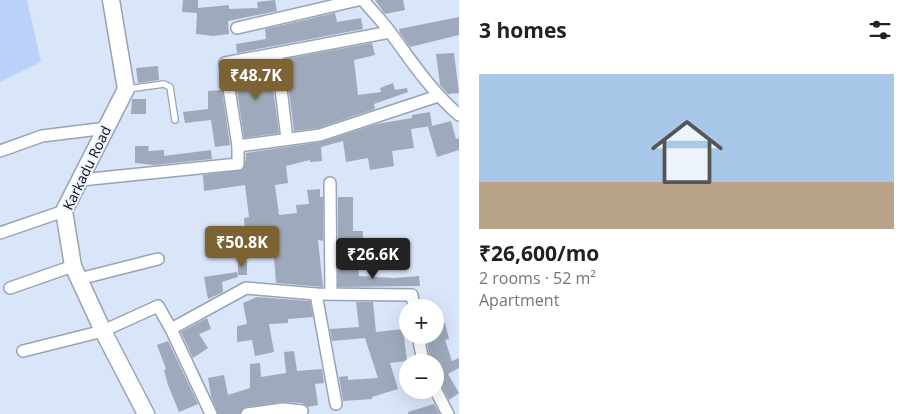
<!DOCTYPE html>
<html lang="en">
<head>
<meta charset="utf-8">
<style>
	:root { --surface:#fff; --page:#f6f6f6; --text:#202124; --muted:#757577; --line:#e0e0e0; --accent:#7d6334 }
	body { margin:0; font-family:"Open Sans",sans-serif; background:var(--page); color:var(--text); height:100vh; display:flex; flex-direction:column; font-size:19px; white-space:nowrap }
	* { box-sizing:border-box; margin:0 }
	p { font-size:16px; color:var(--muted) }
	.icon { flex:none; width:28px; height:28px; fill:none; stroke:currentColor; stroke-width:2; stroke-linecap:round; stroke-linejoin:round }
	.map { position:relative; flex:1; overflow:hidden }
	.details { display:flex; flex-direction:column; background:var(--surface); width:455px }
	.details>* { flex:none }
	.tools { position:absolute; left:399px; top:299px; display:grid; gap:10px }
	.tools a { display:grid; place-items:center; width:45px; height:45px; border-radius:50%; background:var(--surface); box-shadow:0 5px 20px #0002; font-size:25px }
	.price { position:absolute; translate:-50% -42px; padding:0 11px; border-radius:5px; background:var(--accent); color:#fff; font-size:16px; line-height:32px; filter:drop-shadow(0 1px 2px #0008) }
	.price::after { content:''; position:absolute; left:50%; top:30px; width:15px; height:11px; margin-left:-8px; background:inherit; clip-path:polygon(0 0,100% 0,50% 100%) }
	.price.active { background:#222; color:#fff }
	ul { padding:0; list-style:none }
	li { display:grid; align-content:center; gap:10px; height:265px; padding:0 20px }
	li+li { border-top:1px solid var(--line) }
	li span { display:grid; place-items:center; height:155px; border-radius:0px; color:#555 }
	li>.icon { margin-inline-start:auto }
	span .icon { width:90px; height:90px; fill:#fffc; stroke-width:1 }
	li b { font-size:21px }
	h2 { display:flex; justify-content:space-between; align-items:center; height:60px; padding:0 20px; font-size:21px }
	main { display:flex; flex:1; min-height:0 }
	.map>svg:first-child { display:block }
</style>
</head>
<body>
<main>
<div class="map">
<svg width="459" height="414" viewBox="0 0 459 414">
	<rect width="100%" height="100%" fill="#d9e5f8"/>
	<polygon fill="#bad2f9" points="0,0 27,0 41,62 0,82"/>
	<g fill="#9ea9bb">
		<polygon points="183,0 198,0 198,8 229,5 229,9 258,8 257,2 275,0 277,11 228,21 229,34 213,36 196,34 197,13 182,12"/>
		<polygon points="375,0 403,0 405,10 385,14"/>
		<polygon points="335,13 337,22 361,18 363,29 237,53 236,44 266,39 265,29"/>
		<polygon points="459,17 459,35 410,47 400,33 399,29"/>
		<polygon points="372,43 375,55 354,60 358,95 381,92 380,88 393,83 395,90 407,88 408,92 374,104 375,109 318,128 294,131 285,59"/>
		<polygon points="454,53 459,93 448,94 440,85 436,54"/>
		<polygon points="266,63 268,81 272,81 279,133 244,138 234,69"/>
		<polygon points="158,66 159,80 138,83 136,68"/>
		<polygon points="222,90 230,145 215,147 211,120 185,123 183,112 208,109 208,91"/>
		<polygon points="132,99 146,99 146,114 131,114"/>
		<polygon points="430,112 432,126 411,129 414,148 392,151 394,166 370,170 368,158 346,162 343,141 321,147 322,161 310,162 310,160 286,166 288,183 275,185 279,215 297,213 296,205 309,204 307,190 320,189 320,197 323,197 323,241 318,240 323,287 276,283 272,230 245,233 244,218 249,217 245,185 204,191 203,175 242,170 245,164 246,153 321,142 377,124 412,118 412,115"/>
		<polygon points="451,121 456,139 459,138 459,150 437,157 428,127"/>
		<polygon points="135,146 149,146 148,151 164,150 164,156 211,150 212,159 154,165 135,163"/>
		<polygon points="338,197 353,197 353,231 363,231 363,242 338,241"/>
		<rect x="238" y="261" width="9" height="14"/>
		<polygon points="358,268 359,276 394,278 419,276 420,286 338,287 338,270"/>
		<polygon points="237,272 238,277 222,282 223,292 208,299 204,277"/>
		<polygon points="257,297 310,301 313,317 288,319 288,323 269,324 274,352 255,356 252,340 237,342 237,326 247,324 243,303"/>
		<polygon points="356,302 373,302 376,332 403,329 407,361 390,363 398,389 372,397 372,399 343,401 339,377 348,376 348,380 378,378 365,338 332,341 330,329 359,327"/>
		<polygon points="207,318 211,329 199,334 208,348 193,358 181,332"/>
		<polygon points="445,323 449,339 445,340 452,361 459,358 459,368 448,374 459,393 449,400 441,385 435,380 435,362 430,362 426,335 435,335 435,325"/>
		<polygon points="168,341 198,404 179,412 168,385 164,370 166,369 157,345"/>
		<polygon points="294,351 297,371 322,369 324,383 315,384 318,405 308,407 302,403 282,402 246,407 240,414 218,414 211,396 208,378 224,375 228,395 250,388 250,364 260,363 261,377 286,373 284,352"/>
		<polygon points="434,404 440,414 408,414 408,412"/>
	</g>
	<g fill="none" stroke-linecap="round" stroke-linejoin="round">
		<g stroke="#98a3b4" stroke-width="8">
			<polyline id="lane" points="128,89 164,84 170,87 175,120"/>
		</g>
		<g stroke="#98a3b4" stroke-width="14">
			<g id="street">
				<path d="M363,0c9,11 19,21 27,32 22,30 41,59 69,83"/>
				<polyline points="237,28 358,0"/>
				<polyline points="277,55 287,139"/>
				<polyline points="238,146 320,135 438,96"/>
				<polyline points="0,151 42,136 107,128"/>
				<polyline points="81,180 238,164 238,146 225,63 390,32"/>
				<polyline points="330,183 331,293"/>
				<polyline points="0,233 64,211"/>
				<polyline points="79,279 158,259"/>
				<polyline points="10,288 73,266"/>
				<polyline points="316,294 336,404"/>
				<polyline points="171,329 211,414"/>
				<polyline points="418,335 423,362"/>
				<polyline points="23,351 103,331 158,306 171,329 246,288 316,294 412,295 414,308"/>
				<polyline points="435,389 448,414"/>
				<polyline points="247,414 283,409 302,411"/>
			</g>
		</g>
		<g stroke="#98a3b4" stroke-width="19">
			<polyline id="secondary" points="111,0 126,89 64,211 73,266 103,331 146,414"/>
		</g>
		<use href="#lane" stroke="#fff" stroke-width="5.5"/>
		<use href="#street" stroke="#fff" stroke-width="11"/>
		<use href="#secondary" stroke="#fff" stroke-width="16"/>
	</g>
	<g text-anchor="middle" stroke-width="4" stroke-linejoin="round" paint-order="stroke">
		<g font-size="14" fill="#0a0e14" stroke="#ebf2fd">
			<text transform="translate(87 168) rotate(-64)" y="5">Karkadu Road</text>
		</g>
	</g>
</svg>
<div class="tools">
<a>+</a>
<a>−</a>
</div>
<b class="price" style="left:256px;top:101px">₹48.7K</b>
<b class="price" style="left:242px;top:268px">₹50.8K</b>
<b class="price active" style="left:373px;top:280px">₹26.6K</b>
</div>
<section class="details">
<h2>3 homes<svg class="icon" aria-label="filters" viewBox="0 0 24 24"><path d="M4 7h16M4 17h16"/><circle cx="9" cy="7" r="2"/><circle cx="15" cy="17" r="2"/></svg></h2>
<ul>
<li><span style="background:linear-gradient(#a9c7e8 70%,#b9a48a 0)"><svg class="icon" aria-label="home" viewBox="0 0 24 24"><path d="M3 11l9-7 9 7M6 9v11h12V9"/></svg></span><div><b>₹26,600/mo</b><p>2 rooms · 52 m²</p><p>Apartment</p></div></li>
</ul>
</section>
</main>
</body>
</html>
